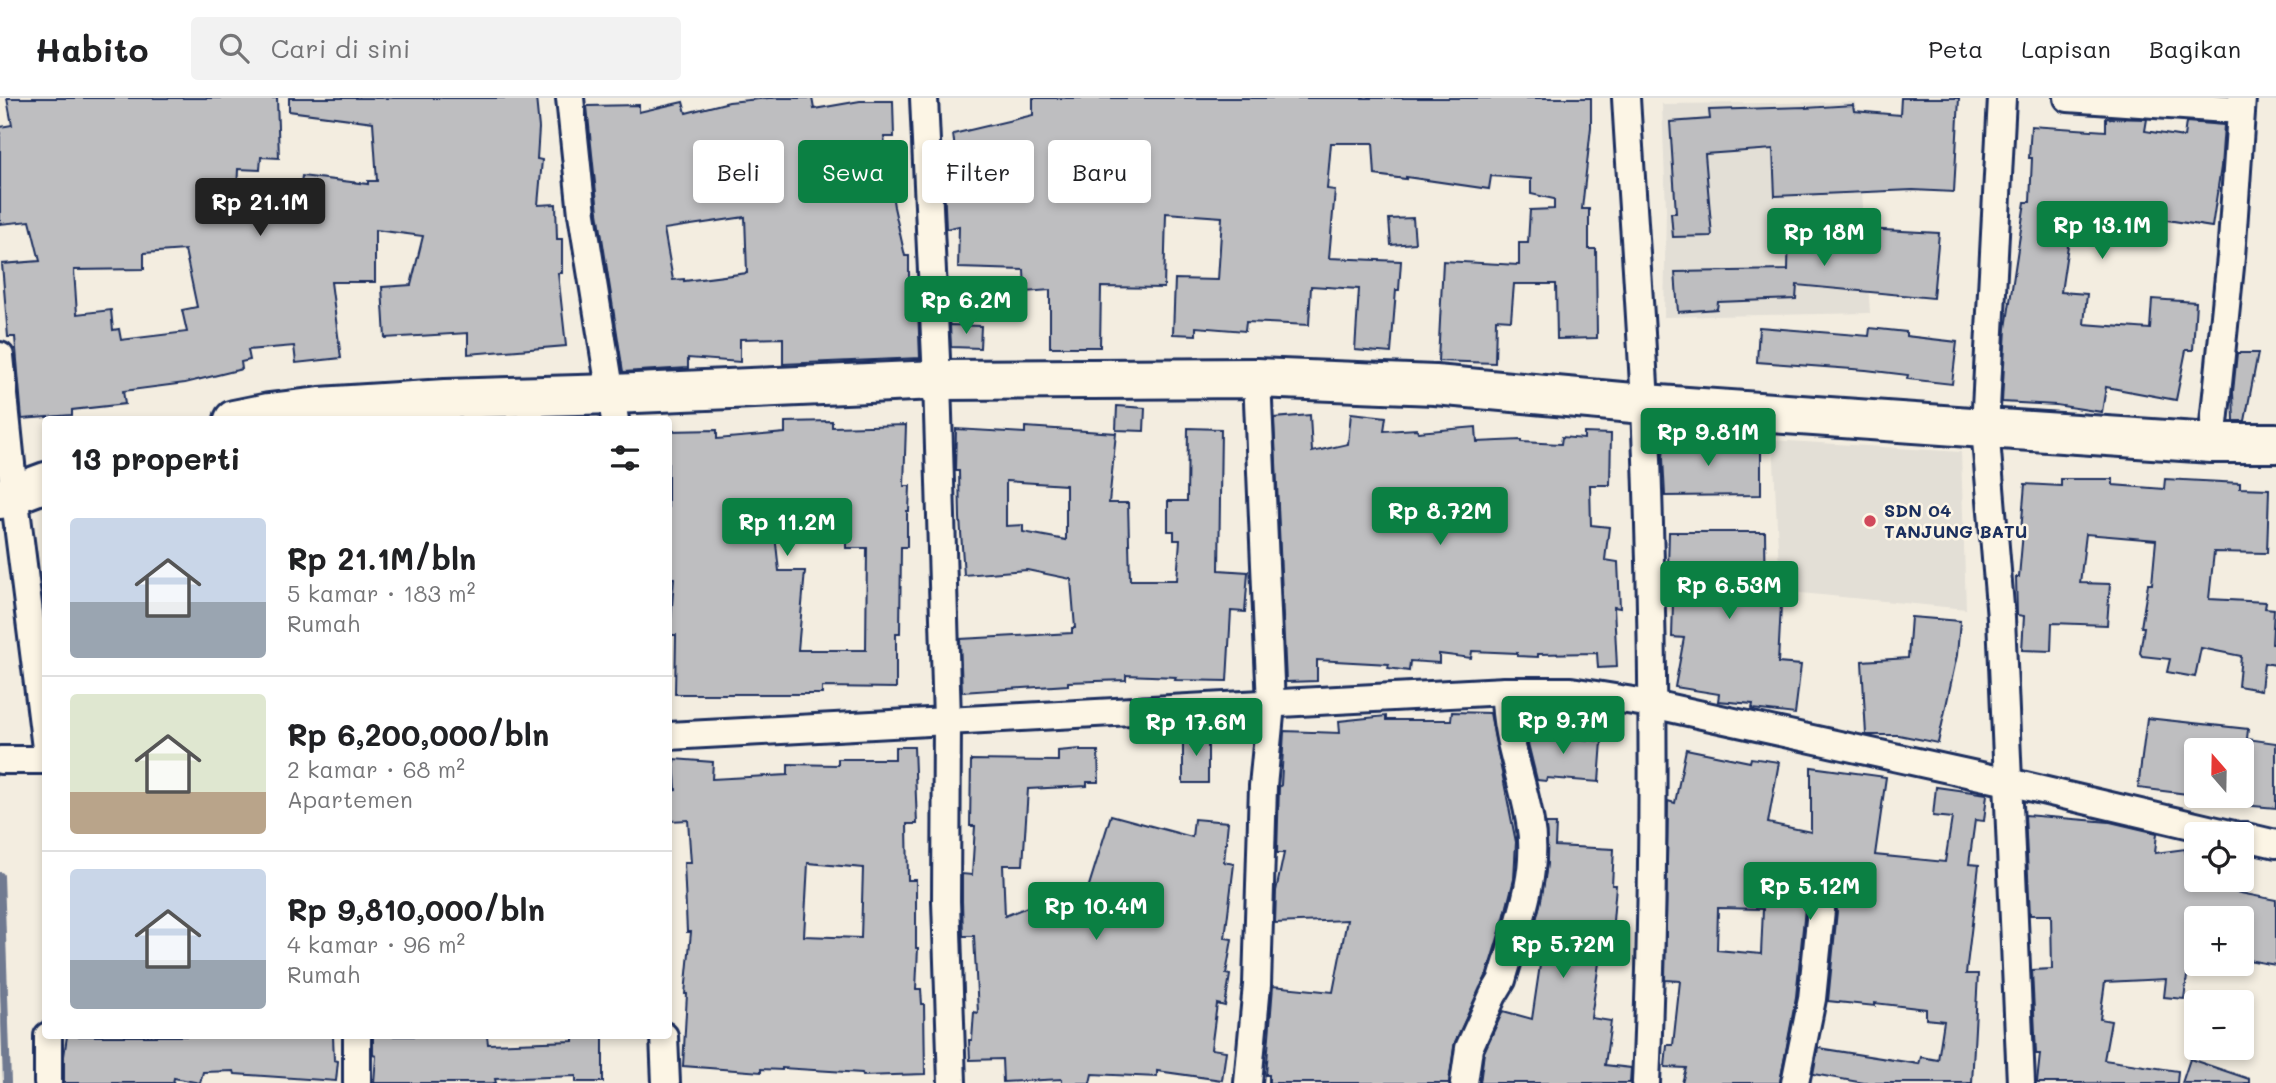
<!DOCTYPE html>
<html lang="id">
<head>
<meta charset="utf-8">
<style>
	:root { --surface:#fff; --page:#f2f2f2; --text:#202124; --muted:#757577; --line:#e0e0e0; --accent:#0b8043 }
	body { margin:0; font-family:Mali,sans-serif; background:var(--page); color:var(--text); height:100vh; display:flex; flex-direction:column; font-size:26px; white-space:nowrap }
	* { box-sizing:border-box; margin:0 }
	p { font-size:23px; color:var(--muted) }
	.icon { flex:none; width:38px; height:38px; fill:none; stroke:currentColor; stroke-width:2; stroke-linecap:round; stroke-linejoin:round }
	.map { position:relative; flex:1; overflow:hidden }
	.drawer { position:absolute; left:42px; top:318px; width:630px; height:623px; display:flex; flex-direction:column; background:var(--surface); border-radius:7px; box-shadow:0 4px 10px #0003 }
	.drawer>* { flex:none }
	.hud { position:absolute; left:693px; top:42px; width:665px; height:63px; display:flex; gap:14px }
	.needle { width:46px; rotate:340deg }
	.tools { position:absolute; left:2184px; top:640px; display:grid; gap:14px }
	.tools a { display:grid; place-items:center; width:70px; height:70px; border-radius:7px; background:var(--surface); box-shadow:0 4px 10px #0003; font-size:35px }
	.price { position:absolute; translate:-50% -60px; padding:0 16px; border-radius:7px; background:var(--accent); color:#fff; font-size:23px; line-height:46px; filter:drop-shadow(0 2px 4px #0008) }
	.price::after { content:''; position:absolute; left:50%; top:42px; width:21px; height:16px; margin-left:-10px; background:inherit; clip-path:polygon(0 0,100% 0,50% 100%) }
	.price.current { background:#222; color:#fff }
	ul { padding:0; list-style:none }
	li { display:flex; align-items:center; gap:21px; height:175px; padding:0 28px }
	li+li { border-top:2px solid var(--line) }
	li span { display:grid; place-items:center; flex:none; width:196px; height:140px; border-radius:7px; color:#555 }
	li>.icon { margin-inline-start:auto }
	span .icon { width:84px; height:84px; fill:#fffc; stroke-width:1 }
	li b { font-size:30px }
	h2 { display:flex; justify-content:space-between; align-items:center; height:84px; padding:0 28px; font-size:30px }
	.chip { padding:0 24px; border-radius:7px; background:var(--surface); box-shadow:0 4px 10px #0003; font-size:24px; line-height:63px }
	.chip.current { background:var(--accent); color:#fff }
	header { display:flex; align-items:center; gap:42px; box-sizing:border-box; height:98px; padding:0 35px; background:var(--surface); border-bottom:2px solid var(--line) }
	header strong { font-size:33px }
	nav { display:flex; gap:38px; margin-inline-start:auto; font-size:24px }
	.search { width:490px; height:63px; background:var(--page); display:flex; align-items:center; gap:18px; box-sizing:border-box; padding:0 24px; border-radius:7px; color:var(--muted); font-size:26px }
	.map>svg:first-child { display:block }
</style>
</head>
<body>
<header>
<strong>Habito</strong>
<div class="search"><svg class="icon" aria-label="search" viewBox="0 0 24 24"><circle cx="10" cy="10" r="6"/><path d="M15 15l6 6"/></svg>Cari di sini</div>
<nav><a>Peta</a><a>Lapisan</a><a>Bagikan</a></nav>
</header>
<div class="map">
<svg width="2276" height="985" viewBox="0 0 2276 985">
	<rect width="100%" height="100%" fill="#f3ede0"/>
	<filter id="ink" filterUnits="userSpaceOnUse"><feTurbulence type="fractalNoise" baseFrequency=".0143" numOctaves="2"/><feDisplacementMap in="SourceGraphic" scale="14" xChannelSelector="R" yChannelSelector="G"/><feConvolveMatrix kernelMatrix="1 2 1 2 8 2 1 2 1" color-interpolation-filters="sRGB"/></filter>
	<g filter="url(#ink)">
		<g fill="#e3dfd6">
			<polygon points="1856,4 1870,215 1664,219 1666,111 1662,6"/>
			<polygon points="1773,342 1961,354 1966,511 1780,493"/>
		</g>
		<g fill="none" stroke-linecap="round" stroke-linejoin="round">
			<polyline stroke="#707a91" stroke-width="8" points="0,778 7,985"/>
		</g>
		<g fill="#bebec0" stroke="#1b2f5e" stroke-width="2" fill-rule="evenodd">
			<path d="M7,0h270l2,60 -18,-1 -1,13 -22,-1 -2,47 60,-3 6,-37 66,8v-3h9l-4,-59 -84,-11v-13h247l3,30 -2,31 5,1 -4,45 18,-1 1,35h5v34h-4l8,73 -98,8v-21l-83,5 -3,-51 29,-2 12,-49 -48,-6v52h-44l10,76 -45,5 -2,-17 -46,4 2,10 -9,2 1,7 -57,14 -62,8 2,13 -53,6v5l-50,4 -7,-82h-7l-6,-73 38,-3 -10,-40 -30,3v-97l12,-2zM185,152l12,57 -15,3 5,22 -66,8 -2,-11 -6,1 -2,-20 -34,4 -3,-44 70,-1v-16z"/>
			<path d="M769,0h43l2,11 46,-8h33l1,36h-10l10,70 11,49h4v33l5,-1 1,20h3l2,50 -137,6v-26l-43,1v23l-52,-4v10l-65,4 -25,-160 -11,-106 52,-1v7l44,-10 3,11 43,-11zM745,119l2,56 -63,8v-2l-11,1 -9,-51z"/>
			<polygon points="1033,0 1591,0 1591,29 1582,111 1589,111 1589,151 1596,151 1597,240 1557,241 1556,186 1514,186 1511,222 1496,221 1495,265 1438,263 1443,163 1519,167 1519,145 1528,145 1530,112 1554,111 1554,101 1531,96 1531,81 1491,78 1489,91 1406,79 1406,81 1375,77 1373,45 1331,45 1327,91 1335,92 1329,160 1401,163 1399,192 1396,192 1391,255 1355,252 1359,191 1311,188 1309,227 1246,224 1245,233 1196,229 1196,237 1173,236 1175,181 1218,182 1222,119 1166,115 1164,190 1101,189 1100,249 1050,249 1050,192 1025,194 1024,172 958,170 959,128 946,131 944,86 959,83 953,36 1033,17"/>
			<polygon points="1901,0 1959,0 1954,94 1913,92 1775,98 1773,51 1705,56 1712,138 1673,139 1671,115 1676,115 1670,24 1710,21 1709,12 1806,9 1806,10 1853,7 1854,13 1900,17"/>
			<polygon points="2106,20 2147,21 2145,33 2184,39 2186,24 2224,27 2221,69 2212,129 2135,117 2134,121 2073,114 2061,194 2087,196 2084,226 2150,231 2152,201 2196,204 2193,252 2186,252 2176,302 2106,289 2102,314 2056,307 2002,304 2006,230 2025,104 2030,104 2032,60 2029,60 2031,28 2106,33"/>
			<polygon points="1413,120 1415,145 1391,147 1389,121"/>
			<polygon points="1789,127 1939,135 1933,200 1797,187 1796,201 1718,204 1717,211 1678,214 1675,174 1788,172"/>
			<polygon points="950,227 981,228 980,250 951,249"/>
			<polygon points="1759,229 1869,238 1870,230 1906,234 1906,238 1957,244 1952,286 1907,281 1908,277 1866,272 1757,264"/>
			<polygon points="2237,255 2258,255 2245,323 2234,323 2233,294"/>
			<polygon points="1117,308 1145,310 1144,333 1116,332"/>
			<polygon points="1351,315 1386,319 1384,333 1417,331 1418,334 1476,329 1477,344 1521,342 1521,344 1561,346 1562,339 1584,341 1584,335 1611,336 1610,387 1590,387 1591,427 1609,429 1605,462 1618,464 1620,510 1614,509 1617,569 1598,570 1597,555 1538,556 1538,559 1517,558 1517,555 1472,553 1471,560 1439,556 1439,565 1410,563 1409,573 1388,570 1389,566 1317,562 1317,583 1286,584 1274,320 1310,317 1312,354 1348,346"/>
			<path d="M832,323v6l74,-2 -2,61h6l-1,25h-2v36h-6l-1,86h-4v55l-74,-1v7h-147l1,-59h-6l4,-57h-6v-147l49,-1v9l68,-6v-11zM774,427l72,1v22h21l-1,102h-68l7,-79h-26z"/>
			<path d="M1025,329l91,6 -7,70h19l2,77h47l3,-40h-6v-9h-6v-30h19l1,-73 33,1 -2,141 29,2 -3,40 -14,-1 -4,70 -52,-1 1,-3 -50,-2v5l-58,2v3l-106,7 -2,-53 112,-6v-5h3l-4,-49 -44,-9 -63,5 -4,-57 -1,-47h-4l1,-42 69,4zM1006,383l60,4v55l-43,-8v-7l-17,1z"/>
			<polygon points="1665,334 1718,339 1717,354 1761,353 1761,397 1665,398 1663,360"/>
			<polygon points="2061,381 2113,381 2113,387 2164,391 2165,381 2240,385 2240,390 2269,391 2267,455 2214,454 2209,501 2266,504 2265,510 2274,511 2272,546 2276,546 2276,567 2264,565 2261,592 2238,588 2241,558 2201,550 2195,579 2167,574 2170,561 2142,558 2140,555 2144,529 2141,529 2148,486 2152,486 2156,442 2086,436 2080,485 2110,486 2107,527 2052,525 2051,553 2022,552 2024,518 2017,517 2016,479 2019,479 2023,434 2021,434 2025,386 2061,388"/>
			<polygon points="1669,434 1765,434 1766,506 1781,507 1778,565 1801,567 1795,616 1752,611 1753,606 1718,603 1719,596 1675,589 1684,540 1672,539 1674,470 1668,470"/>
			<polygon points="1911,519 1960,523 1957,557 1938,645 1899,637 1866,637 1862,563 1908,560"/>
			<polygon points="1452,614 1490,615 1516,744 1514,781 1504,820 1487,876 1455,944 1449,985 1269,985 1269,977 1266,977 1273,888 1333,894 1347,822 1275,825 1276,793 1284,755 1277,755 1279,689 1281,687 1284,633 1340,635 1339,623 1386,618 1386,622 1451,622"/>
			<polygon points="2147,620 2248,631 2247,641 2276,645 2276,710 2242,707 2242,653 2196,653 2196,697 2138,690"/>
			<polygon points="1523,625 1530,625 1530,628 1553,631 1552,638 1602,643 1599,684 1547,680 1546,683 1537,682"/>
			<rect x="1183" y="636" width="25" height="49"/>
			<path d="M895,649h19l3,77h-10l1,56h8v68h2l-2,41h5l1,15h2l1,70 -62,2 -1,-3 -80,-5v2l-21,-1v3l-78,-6 4,-72h-2l6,-62h-4l-3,-69h7l-3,-43 -18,1 -2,-30 8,-1 -2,-31 39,3 -1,17 76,-4v-11l50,1v-6h57zM808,765l55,5 -2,70 -57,-2z"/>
			<polygon points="1080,651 1080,653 1098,653 1099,684 1087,684 1087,688 1028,691 1023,767 1003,767 1005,818 1047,801 1082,810 1111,717 1192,739 1194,721 1228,724 1224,764 1234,766 1225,840 1232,841 1226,876 1230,877 1225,908 1217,906 1211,951 1226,953 1222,982 1157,973 1157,979 1092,976 1090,985 1062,985 1062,981 1003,984 1002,961 970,962 969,942 972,942 974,914 978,915 974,838 963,838 962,803 962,776 972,777 975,728 970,728 971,662 1058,663 1058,653"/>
			<path d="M1686,651l64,13 1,-4 28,4 -11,61 43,9v-65l75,10 -11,78 70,7 7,-44 -19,-2 3,-29 51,7 -3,27 -9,-1 -6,44 10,1 -13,109h12l-6,109h-108l-51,-9 5,-26 101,16 2,-7 17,3 6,-39 -18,-2v-10l-51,-6v3l-47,-5 9,-90 -1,-7 -5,-6 -9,-4 -7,1 -6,5 -4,8 -9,89 -16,86h-98l4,-15 -21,-1 2,-22h6l7,-64 -15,-1 3,-179 7,2zM1718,810l45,1 -2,45 -44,-4z"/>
			<polygon points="2025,717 2110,724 2157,735 2155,755 2185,751 2187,765 2196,767 2196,782 2217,782 2215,790 2276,802 2276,867 2242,861 2242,821 2196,821 2196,872 2188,871 2184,901 2164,899 2166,881 2105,884 2100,921 2111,923 2104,962 2178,973 2177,985 2037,985 2040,956 2036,956 2032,872 2052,871 2051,817 2030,817"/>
			<polygon points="1546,726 1556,726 1555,748 1614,751 1612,787 1616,787 1612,835 1604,859 1600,858 1591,920 1611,923 1605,967 1631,970 1630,985 1480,985 1484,954 1503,913 1532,921 1544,840 1532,837 1540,807 1547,766"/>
			<polygon points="67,938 333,938 334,962 338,963 336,983 235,976 234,973 203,974 200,985 174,980 173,985 64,985 64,958"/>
			<polygon points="373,938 487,938 488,946 573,943 573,938 603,938 603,984 576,984 576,978 495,981 496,985 374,985 376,958 373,957"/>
			<polygon points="2190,961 2249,981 2249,985 2182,985"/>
		</g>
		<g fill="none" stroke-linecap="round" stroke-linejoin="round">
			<g stroke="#1b2f5e" stroke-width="32">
				<g id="street">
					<polyline points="570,0 582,116 615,322"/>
					<polyline points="924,0 937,282 947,622 946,803 952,985"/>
					<path d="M1626,0c6,102 14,205 19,307 9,226 11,452 1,678"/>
					<polyline points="2002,0 1985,330 2001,520 2021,985"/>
					<polyline points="2068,0 2241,12"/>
					<polyline points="0,258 14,395 46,650"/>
					<polyline points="2212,345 2231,159 2242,0"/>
					<polyline points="668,638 1505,593 1571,593 1652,606 2008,684 2234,737"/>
					<polyline points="0,662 46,662"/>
					<polyline points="2242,738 2276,746"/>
					<polyline points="48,938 48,985"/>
					<polyline points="357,938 357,985"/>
					<polyline points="664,938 666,985"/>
					<polyline points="1248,985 1257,887 1263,688 1271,607 1257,280"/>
					<path d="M1464,985l5,-35 24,-53 9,-15c14,-49 38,-106 28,-158 -7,-43 -26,-86 -25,-131"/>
					<polyline points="1795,985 1812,901 1821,812"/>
				</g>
			</g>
			<g stroke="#1b2f5e" stroke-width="44">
				<g id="highway">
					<polyline points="234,322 269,315 320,309 445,301 613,296 937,282 1257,280 1435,287 1644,306 1985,330 2212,345 2276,345"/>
					<polyline points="0,401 46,384"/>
				</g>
			</g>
			<use href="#street" stroke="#fcf5e5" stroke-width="26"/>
			<use href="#highway" stroke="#fcf5e5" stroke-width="38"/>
		</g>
	</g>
	<circle fill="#d1495b" stroke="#fcf5e5" stroke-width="2.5" cx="1870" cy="423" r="7"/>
	<g text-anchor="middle" stroke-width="5" stroke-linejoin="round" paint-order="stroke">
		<g font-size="18" font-weight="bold" fill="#1b2f5e" stroke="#fcf5e5" text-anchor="start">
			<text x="1884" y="419">SDN 04<tspan x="1884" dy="21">TANJUNG BATU</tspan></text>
		</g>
	</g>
</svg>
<div class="tools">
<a><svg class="needle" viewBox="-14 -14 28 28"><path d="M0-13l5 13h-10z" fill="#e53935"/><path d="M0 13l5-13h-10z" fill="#757577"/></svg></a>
<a><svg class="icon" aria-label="locate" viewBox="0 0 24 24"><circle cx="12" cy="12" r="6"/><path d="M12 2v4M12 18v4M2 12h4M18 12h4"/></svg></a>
<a>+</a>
<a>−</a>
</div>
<b class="price current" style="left:260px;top:140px">Rp 21.1M</b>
<b class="price" style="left:2102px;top:163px">Rp 13.1M</b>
<b class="price" style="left:1824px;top:170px">Rp 18M</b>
<b class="price" style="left:966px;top:238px">Rp 6.2M</b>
<b class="price" style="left:1708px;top:370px">Rp 9.81M</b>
<b class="price" style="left:1440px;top:449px">Rp 8.72M</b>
<b class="price" style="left:787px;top:460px">Rp 11.2M</b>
<b class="price" style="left:1729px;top:523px">Rp 6.53M</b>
<b class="price" style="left:1563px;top:658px">Rp 9.7M</b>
<b class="price" style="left:1196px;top:660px">Rp 17.6M</b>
<b class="price" style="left:1810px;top:824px">Rp 5.12M</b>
<b class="price" style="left:1096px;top:844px">Rp 10.4M</b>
<b class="price" style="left:1563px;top:882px">Rp 5.72M</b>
<div class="hud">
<a class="chip">Beli</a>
<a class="chip current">Sewa</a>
<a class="chip">Filter</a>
<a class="chip">Baru</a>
</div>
<section class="drawer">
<h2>13 properti<svg class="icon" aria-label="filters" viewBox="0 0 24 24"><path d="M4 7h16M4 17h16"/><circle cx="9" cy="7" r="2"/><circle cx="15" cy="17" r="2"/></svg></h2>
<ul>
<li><span style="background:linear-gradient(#c9d6e8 60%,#9aa5b1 0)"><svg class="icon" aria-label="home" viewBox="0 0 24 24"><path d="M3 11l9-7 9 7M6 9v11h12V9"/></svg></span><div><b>Rp 21.1M/bln</b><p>5 kamar · 183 m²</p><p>Rumah</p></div></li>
<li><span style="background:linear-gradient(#dfe7d0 70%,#b9a48a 0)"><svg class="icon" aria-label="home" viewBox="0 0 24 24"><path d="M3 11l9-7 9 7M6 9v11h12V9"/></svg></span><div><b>Rp 6,200,000/bln</b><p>2 kamar · 68 m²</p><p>Apartemen</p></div></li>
<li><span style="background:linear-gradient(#c9d6e8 65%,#9aa5b1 0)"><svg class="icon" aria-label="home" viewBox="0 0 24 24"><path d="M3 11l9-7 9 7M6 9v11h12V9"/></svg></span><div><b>Rp 9,810,000/bln</b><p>4 kamar · 96 m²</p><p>Rumah</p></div></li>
</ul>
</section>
</div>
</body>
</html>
